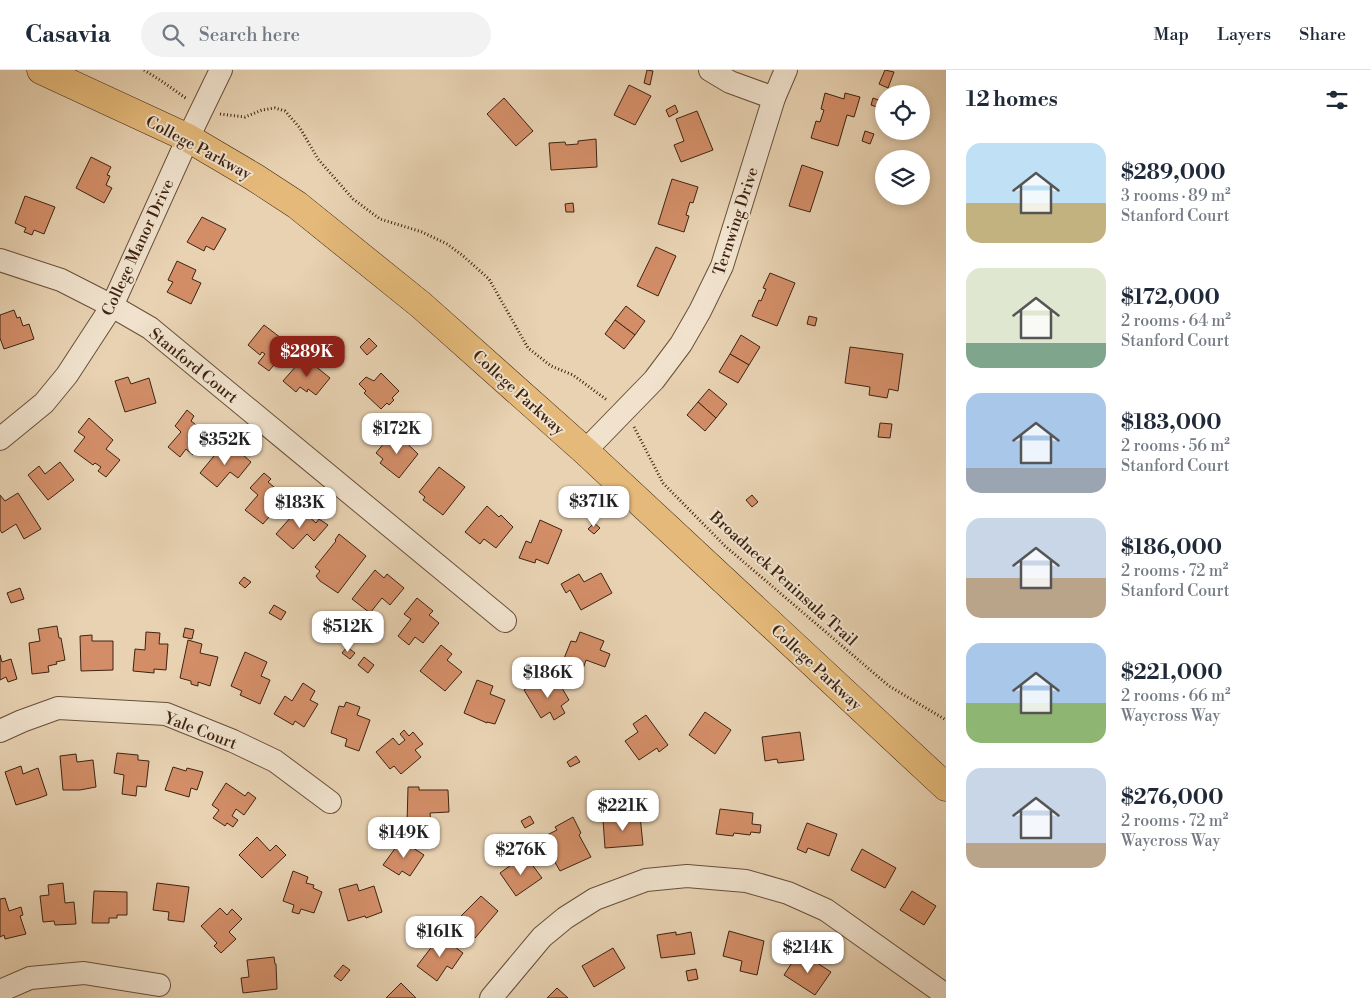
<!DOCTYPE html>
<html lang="en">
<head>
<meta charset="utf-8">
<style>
	:root { --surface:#fff; --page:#f2f2f3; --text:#1f2937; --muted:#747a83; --line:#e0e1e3; --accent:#8f2418 }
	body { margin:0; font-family:"Libre Bodoni",serif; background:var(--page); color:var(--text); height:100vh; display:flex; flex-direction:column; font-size:19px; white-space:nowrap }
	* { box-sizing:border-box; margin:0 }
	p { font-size:16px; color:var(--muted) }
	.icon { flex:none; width:28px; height:28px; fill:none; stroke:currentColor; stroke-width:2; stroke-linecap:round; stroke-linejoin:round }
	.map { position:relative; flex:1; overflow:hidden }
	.drawer { display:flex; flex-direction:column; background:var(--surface); width:425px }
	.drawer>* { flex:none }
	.buttons { position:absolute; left:875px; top:15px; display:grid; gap:10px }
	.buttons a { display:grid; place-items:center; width:55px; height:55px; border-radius:50%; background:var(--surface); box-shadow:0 2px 8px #0003; font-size:25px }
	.price { position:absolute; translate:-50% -42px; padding:0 11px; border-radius:10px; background:#fff; color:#222; font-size:16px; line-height:32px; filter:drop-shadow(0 1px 2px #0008) }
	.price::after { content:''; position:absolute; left:50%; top:30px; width:15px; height:11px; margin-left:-8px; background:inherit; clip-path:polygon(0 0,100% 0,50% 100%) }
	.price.selected { background:var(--accent); color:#fff }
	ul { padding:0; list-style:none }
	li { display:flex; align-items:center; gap:15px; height:125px; padding:0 20px }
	li span { display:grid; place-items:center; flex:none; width:140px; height:100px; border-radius:15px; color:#555 }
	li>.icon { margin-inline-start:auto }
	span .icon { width:60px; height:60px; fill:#fffc; stroke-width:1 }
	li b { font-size:21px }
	h2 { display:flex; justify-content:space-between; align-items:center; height:60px; padding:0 20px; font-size:21px }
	header { display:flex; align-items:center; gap:30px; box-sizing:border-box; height:70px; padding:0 25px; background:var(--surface); border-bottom:1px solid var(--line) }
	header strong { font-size:24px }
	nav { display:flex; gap:28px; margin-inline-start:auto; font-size:18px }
	.search { width:350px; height:45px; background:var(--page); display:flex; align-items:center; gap:12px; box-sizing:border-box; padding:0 18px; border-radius:28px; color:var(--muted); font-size:19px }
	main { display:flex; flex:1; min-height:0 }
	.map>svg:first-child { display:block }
</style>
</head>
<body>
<header>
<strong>Casavia</strong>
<div class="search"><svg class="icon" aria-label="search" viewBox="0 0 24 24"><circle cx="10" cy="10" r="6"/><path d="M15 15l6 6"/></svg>Search here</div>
<nav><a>Map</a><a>Layers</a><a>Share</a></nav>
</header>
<main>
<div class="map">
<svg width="946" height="928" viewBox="0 0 946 928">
	<rect width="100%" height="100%" fill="#e8d2b2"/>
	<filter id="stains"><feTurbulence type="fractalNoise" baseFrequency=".004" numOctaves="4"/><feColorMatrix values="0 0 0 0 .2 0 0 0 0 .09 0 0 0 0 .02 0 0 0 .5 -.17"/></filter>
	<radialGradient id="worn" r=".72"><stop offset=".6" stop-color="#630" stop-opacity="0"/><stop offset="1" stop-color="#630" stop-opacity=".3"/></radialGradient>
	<g fill="#d38e68" stroke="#3e2311">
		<polygon points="647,0 653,1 650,15 644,13"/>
		<polygon points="885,0 894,2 888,18 879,14"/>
		<polygon points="629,15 651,26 635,55 614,45"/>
		<polygon points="825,23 844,29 845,23 860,27 854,47 847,45 838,76 811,68 816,51 820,52 824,40 821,39"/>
		<polygon points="504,28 533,61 516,76 487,44"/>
		<polygon points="873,28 884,32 883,39 871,35"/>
		<polygon points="675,35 678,42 669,47 666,40"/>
		<polygon points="697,41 713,80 681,92 674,75 684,71 676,49"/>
		<polygon points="865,61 874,64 870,74 862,71"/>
		<polygon points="596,69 597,97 551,100 549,73 565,72 566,75 578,74 578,71"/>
		<polygon points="91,87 111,97 107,105 110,106 106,115 112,118 104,133 76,118"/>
		<polygon points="802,95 823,102 810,142 789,136"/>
		<polygon points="672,109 698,117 693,133 690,132 686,145 689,146 684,162 658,154"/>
		<polygon points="25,126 55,137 44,164 34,160 32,165 27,163 24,162 26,158 15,153"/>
		<polygon points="573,133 574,142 566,142 565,134"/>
		<polygon points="202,147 226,159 214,180 206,176 204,181 187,172"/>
		<polygon points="656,177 676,186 658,226 637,216"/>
		<polygon points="177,191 196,200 192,209 201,213 191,234 167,222 173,212 168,210"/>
		<polygon points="770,203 795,213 777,256 752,246 759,230 761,231 766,219 763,218"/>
		<polygon points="626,236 645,251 635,265 615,250"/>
		<polygon points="14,240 17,248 20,247 23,256 29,254 34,269 4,279 0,268 0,245"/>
		<polygon points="809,246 817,248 815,256 807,254"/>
		<polygon points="615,250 635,265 624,279 605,264"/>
		<polygon points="264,255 290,275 269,301 258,293 265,284 262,282 260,285 248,275"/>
		<polygon points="741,265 760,277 749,295 730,284"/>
		<polygon points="369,268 377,276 367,285 360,277"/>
		<polygon points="850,277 903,284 898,321 889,319 887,328 869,325 870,317 845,313"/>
		<polygon points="730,284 749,295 738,313 719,302"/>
		<polygon points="304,287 330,308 316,325 308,319 307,322 300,317 296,322 283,311"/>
		<polygon points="381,303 399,321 392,328 394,330 389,335 387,333 381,339 364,323 366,321 359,314 366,307 374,311"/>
		<polygon points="128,307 131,314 149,308 156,333 125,342 115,311"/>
		<polygon points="709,319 727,334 716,348 698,332"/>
		<polygon points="698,332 716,348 705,361 687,345"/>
		<polygon points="187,340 194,346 191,351 209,365 193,385 186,379 180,387 168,377 181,362 175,356"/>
		<polygon points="89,348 113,370 106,379 120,390 106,407 98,401 101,397 95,393 93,395 74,381 85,367 78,362"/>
		<polygon points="880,353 892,354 890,368 878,367"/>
		<polygon points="394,361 418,384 399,408 380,393 383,389 376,383"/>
		<polygon points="223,375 231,382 235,378 251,392 238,408 230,402 217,417 200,403"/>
		<polygon points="60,392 74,410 48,430 28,405 39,396 45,404"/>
		<polygon points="439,397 465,417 443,445 423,430 425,427 419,422"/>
		<polygon points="264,403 271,409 268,412 286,427 263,454 245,440 258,425 250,418"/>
		<polygon points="18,423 41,459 24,469 16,454 2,463 0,460 0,425 5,431"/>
		<polygon points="752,425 758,432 752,437 746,430"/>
		<polygon points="487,436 499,447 501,445 513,457 496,478 484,469 480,474 465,462"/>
		<polygon points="299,438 316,453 319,449 328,455 314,471 307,464 293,479 276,464"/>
		<polygon points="540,450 562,460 548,494 536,489 535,493 519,488 526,471 531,473"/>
		<polygon points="594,453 600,458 594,464 588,459"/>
		<polygon points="339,464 366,486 338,523 320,511 316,506 320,501 315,497 336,471 335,470"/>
		<polygon points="375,500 384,508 387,504 404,518 390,535 382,528 370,543 352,529"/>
		<polygon points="601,503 612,523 581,540 570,520 566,523 561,514 579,504 584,512"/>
		<polygon points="244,507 251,512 245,518 239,513"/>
		<polygon points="20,518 24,529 11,533 7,523"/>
		<polygon points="417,528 433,541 429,545 439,553 423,573 415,567 409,575 398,566 411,549 404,544"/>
		<polygon points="274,535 286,542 281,550 269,543"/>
		<polygon points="57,556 59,568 61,568 65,590 56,592 57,594 48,596 49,602 32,604 29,573 40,571 38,559"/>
		<polygon points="185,558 194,560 192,569 183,567"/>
		<polygon points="146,562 160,563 159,574 168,574 166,600 154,599 154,603 133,601 135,579 145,580"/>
		<polygon points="580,562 604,571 600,580 610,584 605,597 586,590 583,599 563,591 571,571 576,572"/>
		<polygon points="92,565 92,571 113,571 113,600 81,601 80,566"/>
		<polygon points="188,570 202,574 200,583 218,587 210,616 198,612 198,616 194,615 191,614 191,611 180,608"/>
		<polygon points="441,575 452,584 447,590 462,602 445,621 420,601"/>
		<polygon points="347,577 355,583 350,589 342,583"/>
		<polygon points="245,582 267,592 261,606 270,610 260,634 240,625 242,621 231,616"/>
		<polygon points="0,585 2,592 11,589 17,609 8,612 6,607 0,610"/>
		<polygon points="364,587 374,595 368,603 358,595"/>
		<polygon points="556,608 569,630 561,636 565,643 554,650 550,642 541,648 524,620 536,613 539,619"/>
		<polygon points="477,610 493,616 490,624 505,630 495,654 487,652 487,653 464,643"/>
		<polygon points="303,613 315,621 310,630 318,634 304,657 295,651 293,655 274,644 285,626 292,631"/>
		<polygon points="346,632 360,637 357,645 370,650 359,681 345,676 347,669 331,663 339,636 344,637"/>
		<polygon points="705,642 731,660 715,684 689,665"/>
		<polygon points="646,645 668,675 659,682 657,678 639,690 625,671 638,662 633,654"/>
		<polygon points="404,660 409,666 413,662 423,674 415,680 421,687 401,704 394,696 390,699 376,682 393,668 399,675 405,670 400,664"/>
		<polygon points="800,662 804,690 778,693 777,689 765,691 762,667"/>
		<polygon points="117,683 138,685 138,690 149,691 146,717 137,716 136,726 122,724 124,705 114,703"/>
		<polygon points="76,684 77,692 93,690 96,717 80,720 63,720 60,686"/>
		<polygon points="576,686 580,692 570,697 567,692"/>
		<polygon points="21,696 23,704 38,698 47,725 39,728 16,735 5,702"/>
		<polygon points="173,697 186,701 187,698 203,702 197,720 191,718 189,727 165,720"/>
		<polygon points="226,713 245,726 248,722 256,728 244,745 236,739 232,746 238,750 233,757 227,753 225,756 213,748 219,740 212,735"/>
		<polygon points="408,717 419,717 419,720 448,720 449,742 430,743 431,753 407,754"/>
		<polygon points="720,739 753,743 752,754 761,755 760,763 751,762 750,765 734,763 733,766 716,764"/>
		<polygon points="530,746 534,753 525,758 521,751"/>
		<polygon points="640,746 643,775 605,778 603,750"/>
		<polygon points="573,747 581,763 579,765 591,787 560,801 541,768 557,760 555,757"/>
		<polygon points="807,753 837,764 829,786 808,778 806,783 797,779"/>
		<polygon points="257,767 270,781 276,775 286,785 262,808 239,785"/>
		<polygon points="404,772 424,785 410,806 402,801 399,805 383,795 399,773 402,775"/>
		<polygon points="862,779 896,798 885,818 851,800"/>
		<polygon points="525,785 542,808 516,826 500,803"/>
		<polygon points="293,801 308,807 306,813 314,815 313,818 322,822 314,843 301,839 299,844 292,842 294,835 283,831"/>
		<polygon points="63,813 65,833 74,832 76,854 55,855 54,851 43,852 40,826 49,825 48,815"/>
		<polygon points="157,813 189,817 184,852 168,850 169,842 153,840"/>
		<polygon points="357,814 359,821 374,816 382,842 366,848 365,846 348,851 339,819"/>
		<polygon points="94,821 127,822 127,845 117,845 117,848 109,848 109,853 92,853"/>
		<polygon points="912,821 936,836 924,855 900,840"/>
		<polygon points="481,826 498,841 475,868 456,851"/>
		<polygon points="5,828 9,841 21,837 23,845 20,846 26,864 5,869 4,865 0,867 0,829"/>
		<polygon points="220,838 227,845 232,839 242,849 229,862 236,869 221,883 214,876 217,873 201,856"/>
		<polygon points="729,861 764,871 757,905 740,901 742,891 723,886"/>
		<polygon points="676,862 676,865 691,862 695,884 661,888 657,865"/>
		<polygon points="440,866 463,883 452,899 447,896 437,911 417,896"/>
		<polygon points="613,878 625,898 594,917 582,896"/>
		<polygon points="797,885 806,891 808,887 831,902 815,925 784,905"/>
		<polygon points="274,887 275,894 276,894 277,919 243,923 241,908 249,907 247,890"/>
		<polygon points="343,895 350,900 341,911 334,906"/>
		<polygon points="696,899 698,909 688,911 686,901"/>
		<polygon points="401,913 416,928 386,928"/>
		<polygon points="557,918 568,928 547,928"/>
	</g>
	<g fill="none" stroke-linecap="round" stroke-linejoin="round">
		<g stroke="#684f39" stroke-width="24">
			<g id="minor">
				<polyline points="710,0 730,12 774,28"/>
				<polyline points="0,190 61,210 112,236 150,258 505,551"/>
				<polyline points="0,369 44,333 67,305 112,236 188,68 221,0"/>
				<polyline points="585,381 654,310 681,274 700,241 722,196 774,28 786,0"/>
				<polyline points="0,661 22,651 58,638 166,644 233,671 275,691 330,732"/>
				<polyline points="0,921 30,908 84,903 159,915"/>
				<polyline points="491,928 542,867 565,848 595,829 646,810 687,806 746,811 788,823 826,840 943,923"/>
			</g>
		</g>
		<g stroke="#3e2311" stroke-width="29">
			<polyline id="major" points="41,0 188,68 254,107 297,135 421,235 585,381 946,717"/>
		</g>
		<g stroke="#3e2311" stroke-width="3" stroke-dasharray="1 2.5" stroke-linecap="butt">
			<polyline points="144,0 160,10 187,29"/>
			<polyline points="220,44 245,47 262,40 275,38 285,41 300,58 318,89 353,129 380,149 422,162 447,174 462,185 489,209 528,278 551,296 573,305 607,330"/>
			<polyline points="634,357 663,413 725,476 889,616 946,650"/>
		</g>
		<use href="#minor" stroke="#f0e2cd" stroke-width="22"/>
		<use href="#major" stroke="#e4b979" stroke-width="28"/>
	</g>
	<g text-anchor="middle" stroke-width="4" stroke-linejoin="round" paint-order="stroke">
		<g font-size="16" fill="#3e2311" stroke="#f0e2cd">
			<text transform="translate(199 77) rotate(28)" y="6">College Parkway</text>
			<text transform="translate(735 151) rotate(-72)" y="6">Ternwing Drive</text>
			<text transform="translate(137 177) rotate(-65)" y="6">College Manor Drive</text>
			<text transform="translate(194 295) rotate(39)" y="6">Stanford Court</text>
			<text transform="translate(519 322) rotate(42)" y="6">College Parkway</text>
			<text transform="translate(784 508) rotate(42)" y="6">Broadneck Peninsula Trail</text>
			<text transform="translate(817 597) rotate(43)" y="6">College Parkway</text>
			<text transform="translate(201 660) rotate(21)" y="6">Yale Court</text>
		</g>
	</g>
	<rect width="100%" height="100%" filter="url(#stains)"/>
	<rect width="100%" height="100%" fill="url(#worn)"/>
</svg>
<div class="buttons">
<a><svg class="icon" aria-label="locate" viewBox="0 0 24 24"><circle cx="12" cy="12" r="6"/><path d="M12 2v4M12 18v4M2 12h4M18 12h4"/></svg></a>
<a><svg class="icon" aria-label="layers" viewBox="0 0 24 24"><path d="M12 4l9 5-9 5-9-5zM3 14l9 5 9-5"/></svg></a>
</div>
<b class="price selected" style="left:307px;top:308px">$289K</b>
<b class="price" style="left:397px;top:385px">$172K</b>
<b class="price" style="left:225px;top:396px">$352K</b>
<b class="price" style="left:594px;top:458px">$371K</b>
<b class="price" style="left:300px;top:459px">$183K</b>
<b class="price" style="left:348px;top:583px">$512K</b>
<b class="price" style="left:548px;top:629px">$186K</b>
<b class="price" style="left:623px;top:762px">$221K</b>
<b class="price" style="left:404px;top:789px">$149K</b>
<b class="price" style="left:521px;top:806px">$276K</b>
<b class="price" style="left:440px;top:888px">$161K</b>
<b class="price" style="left:808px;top:904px">$214K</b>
</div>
<section class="drawer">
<h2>12 homes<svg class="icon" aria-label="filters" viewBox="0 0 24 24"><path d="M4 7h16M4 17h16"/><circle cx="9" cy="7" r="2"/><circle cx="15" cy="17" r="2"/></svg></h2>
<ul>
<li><span style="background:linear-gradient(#bfe0f5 60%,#c2b280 0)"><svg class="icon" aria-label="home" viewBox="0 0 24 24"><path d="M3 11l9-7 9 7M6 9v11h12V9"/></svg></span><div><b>$289,000</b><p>3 rooms · 89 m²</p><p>Stanford Court</p></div></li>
<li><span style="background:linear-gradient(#dfe7d0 75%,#7fa58c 0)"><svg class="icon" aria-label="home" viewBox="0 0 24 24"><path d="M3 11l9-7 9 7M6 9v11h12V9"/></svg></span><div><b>$172,000</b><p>2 rooms · 64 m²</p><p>Stanford Court</p></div></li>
<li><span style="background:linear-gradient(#a9c7e8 75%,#9aa5b1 0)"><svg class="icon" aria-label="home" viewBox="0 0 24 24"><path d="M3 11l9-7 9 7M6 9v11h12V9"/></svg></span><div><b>$183,000</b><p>2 rooms · 56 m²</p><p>Stanford Court</p></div></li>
<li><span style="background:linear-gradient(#c9d6e8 60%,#b9a48a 0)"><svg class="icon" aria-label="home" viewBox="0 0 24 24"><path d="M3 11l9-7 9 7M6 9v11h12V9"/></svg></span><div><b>$186,000</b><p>2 rooms · 72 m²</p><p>Stanford Court</p></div></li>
<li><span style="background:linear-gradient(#a9c7e8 60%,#8fb573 0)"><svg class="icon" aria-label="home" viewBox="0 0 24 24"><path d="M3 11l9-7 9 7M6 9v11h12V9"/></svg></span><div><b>$221,000</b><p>2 rooms · 66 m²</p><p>Waycross Way</p></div></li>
<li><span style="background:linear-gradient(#c9d6e8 75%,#b9a48a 0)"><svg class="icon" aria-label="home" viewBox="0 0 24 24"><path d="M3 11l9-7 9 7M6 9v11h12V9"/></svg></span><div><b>$276,000</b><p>2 rooms · 72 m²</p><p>Waycross Way</p></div></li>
</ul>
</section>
</main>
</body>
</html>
